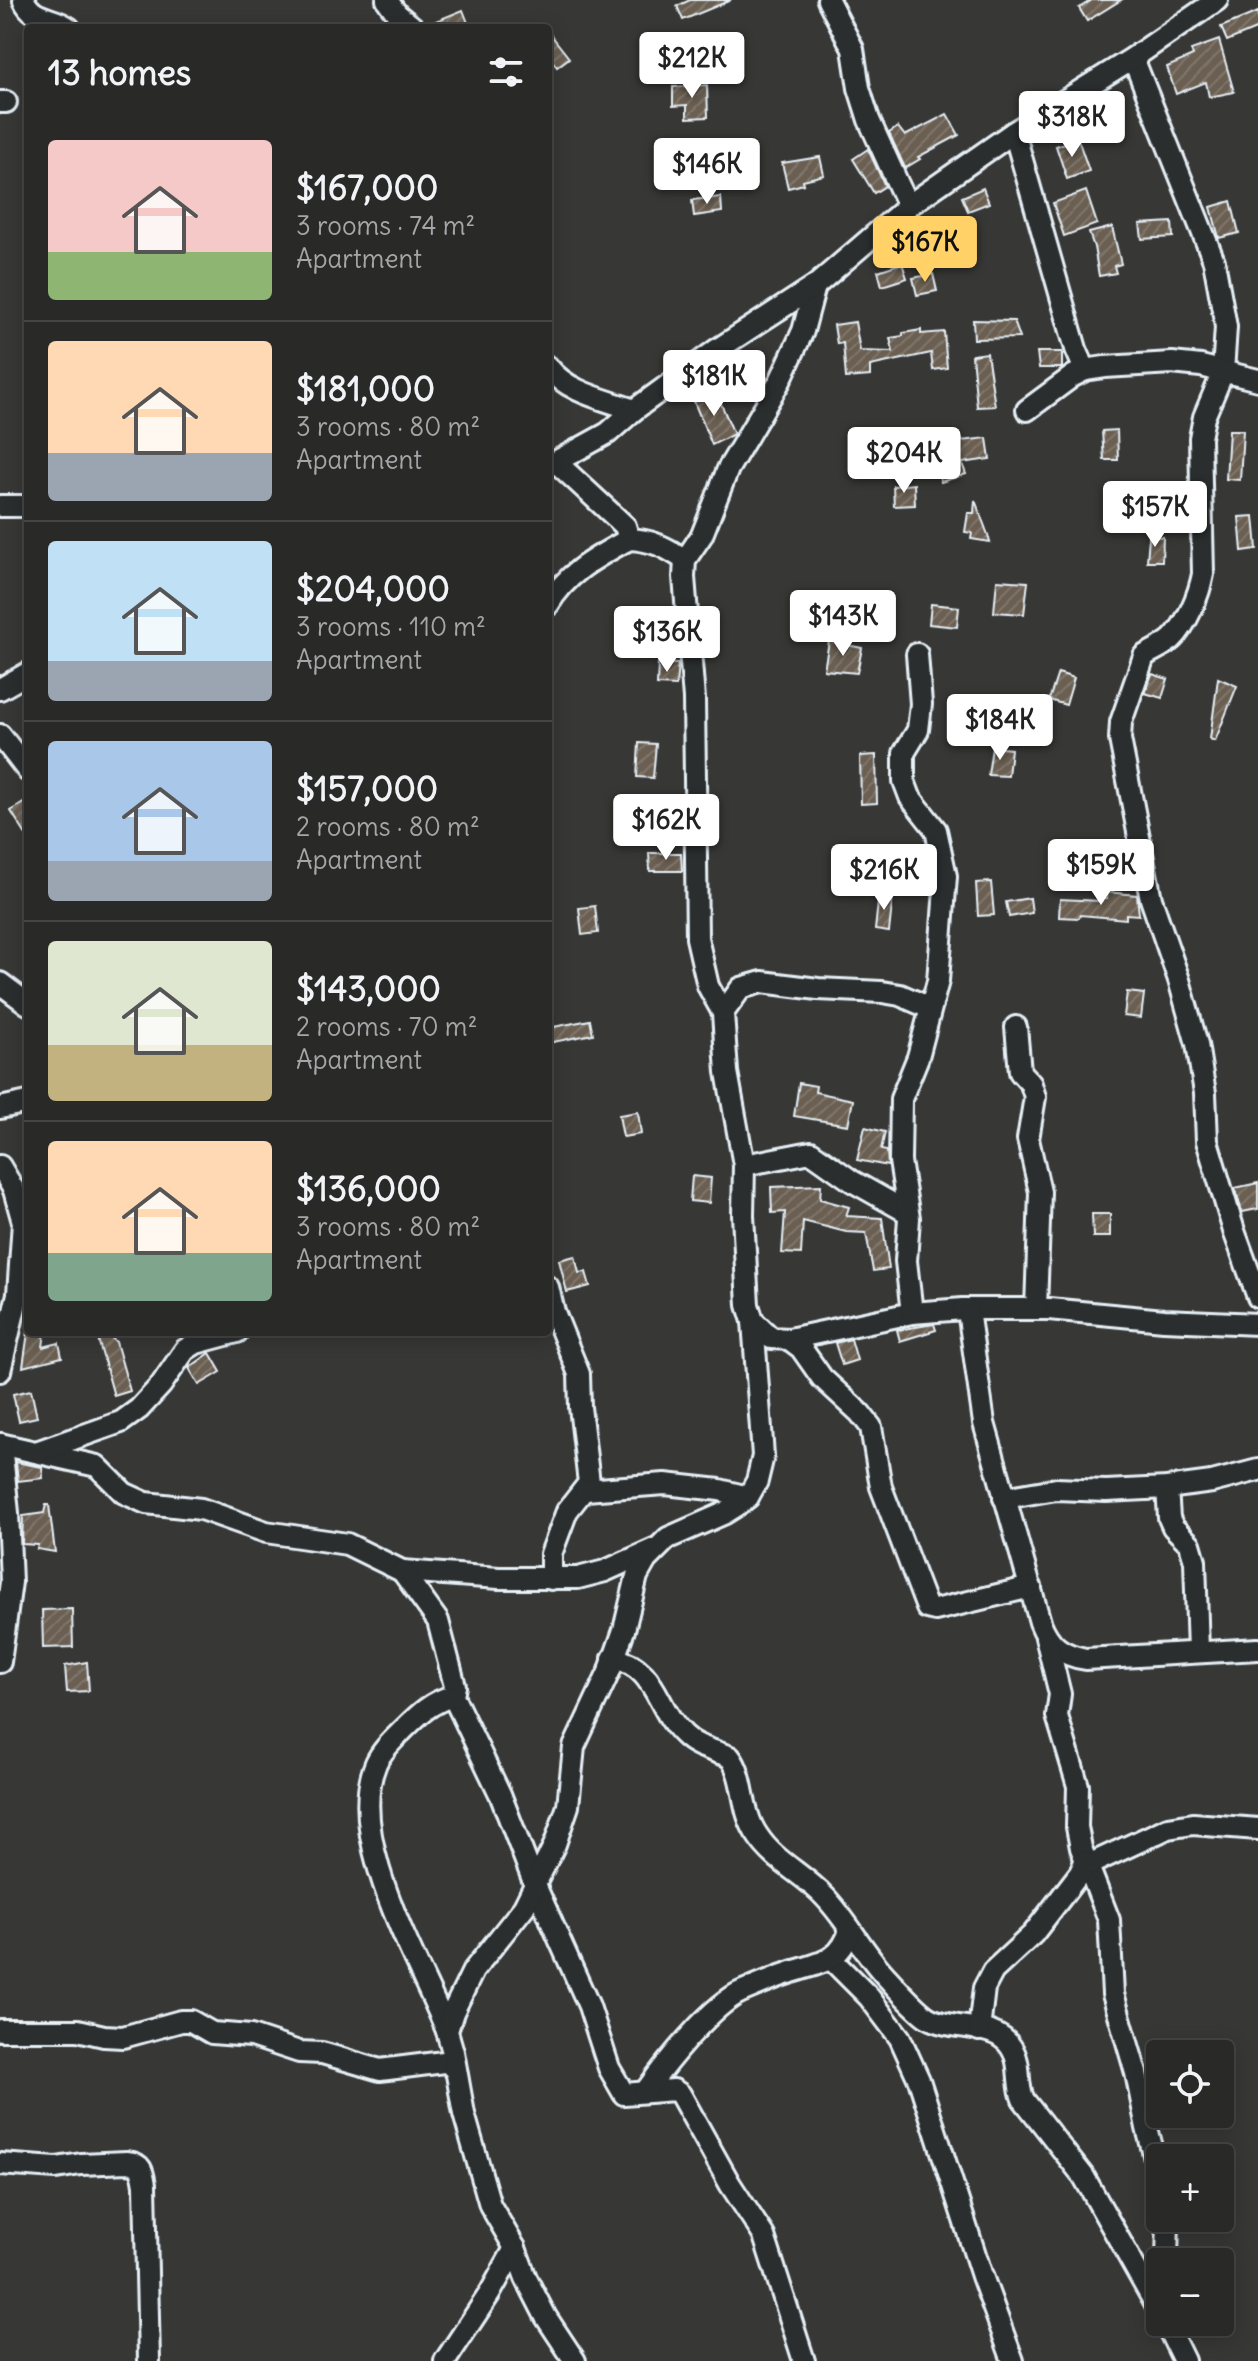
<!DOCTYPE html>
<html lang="en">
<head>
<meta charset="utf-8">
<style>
	:root { --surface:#292928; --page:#353534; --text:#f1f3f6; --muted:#a5a6a8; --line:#454545; --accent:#ffd166 }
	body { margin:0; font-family:Delius,sans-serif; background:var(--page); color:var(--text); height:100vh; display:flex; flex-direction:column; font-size:30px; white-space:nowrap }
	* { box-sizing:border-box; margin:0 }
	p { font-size:26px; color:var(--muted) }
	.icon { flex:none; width:44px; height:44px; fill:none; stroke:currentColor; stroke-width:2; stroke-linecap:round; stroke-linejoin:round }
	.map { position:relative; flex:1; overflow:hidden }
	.side { position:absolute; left:24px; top:24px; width:528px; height:1312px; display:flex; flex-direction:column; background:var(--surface); border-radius:8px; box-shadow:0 4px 20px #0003,0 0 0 2px var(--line) }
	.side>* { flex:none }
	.fabs { position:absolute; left:1146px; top:2040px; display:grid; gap:16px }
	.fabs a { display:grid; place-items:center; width:88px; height:88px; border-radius:8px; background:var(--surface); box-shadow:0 4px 20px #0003,0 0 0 2px var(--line); font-size:40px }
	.price { position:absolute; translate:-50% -68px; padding:0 18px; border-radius:8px; background:#fff; color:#222; font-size:26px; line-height:52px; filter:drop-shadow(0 2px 4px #0008) }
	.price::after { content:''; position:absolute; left:50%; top:48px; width:24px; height:18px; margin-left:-12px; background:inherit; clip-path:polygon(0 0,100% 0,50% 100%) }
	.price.on { background:var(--accent); color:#111 }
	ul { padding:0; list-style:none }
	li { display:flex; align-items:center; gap:24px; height:200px; padding:0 24px }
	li+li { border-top:2px solid var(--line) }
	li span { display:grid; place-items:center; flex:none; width:224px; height:160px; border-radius:8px; color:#555 }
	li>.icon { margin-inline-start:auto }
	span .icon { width:96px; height:96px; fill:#fffc; stroke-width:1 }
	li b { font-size:34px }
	h2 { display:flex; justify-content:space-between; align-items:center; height:96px; padding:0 24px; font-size:34px }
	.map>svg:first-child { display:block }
</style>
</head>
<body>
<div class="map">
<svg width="1258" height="2361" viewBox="0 0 1258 2361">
	<defs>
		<pattern id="building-hatch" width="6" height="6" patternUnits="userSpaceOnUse" patternTransform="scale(2)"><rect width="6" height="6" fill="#6a5e51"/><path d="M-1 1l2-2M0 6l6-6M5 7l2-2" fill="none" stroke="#7f766b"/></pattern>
	</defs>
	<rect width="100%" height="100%" fill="#373735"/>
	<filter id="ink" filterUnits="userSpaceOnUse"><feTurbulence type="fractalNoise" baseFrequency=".0125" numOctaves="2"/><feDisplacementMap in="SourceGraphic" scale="16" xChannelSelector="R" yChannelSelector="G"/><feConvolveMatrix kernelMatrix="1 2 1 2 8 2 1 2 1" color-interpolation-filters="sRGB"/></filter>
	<g filter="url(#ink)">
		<g fill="url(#building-hatch)" stroke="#e8f1f8" stroke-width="2">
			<polygon points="690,0 731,0 683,20 677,6"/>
			<polygon points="1092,0 1121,0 1087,21 1079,8"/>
			<polygon points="463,10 470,28 427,28 426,25"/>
			<polygon points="1258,12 1258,28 1227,41 1221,27"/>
			<polygon points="548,31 569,58 557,67 548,55"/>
			<polygon points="1219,40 1234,92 1209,97 1206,82 1176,94 1167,67 1193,56 1191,50"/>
			<polygon points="707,85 708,117 687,118 687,105 673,106 673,87"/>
			<polygon points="947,114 959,135 918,157 920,159 905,168 889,133 898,127 905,136"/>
			<polygon points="1078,139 1089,171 1067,179 1056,146"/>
			<polygon points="868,149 885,186 874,193 853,159"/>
			<polygon points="820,157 824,175 803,180 804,184 788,188 782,163"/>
			<polygon points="983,188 989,203 968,211 962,197"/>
			<polygon points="1086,191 1097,224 1064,236 1053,203"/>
			<polygon points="721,197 722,212 694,216 692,200"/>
			<polygon points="1231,201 1239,233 1219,238 1211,207"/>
			<polygon points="1172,222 1173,237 1142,239 1140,224"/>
			<polygon points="1112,227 1121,264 1114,266 1116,273 1099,276 1094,247 1089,233"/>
			<polygon points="902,263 907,278 882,286 878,271"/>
			<polygon points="933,274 937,291 917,295 913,278"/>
			<polygon points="973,320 1014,321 1020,338 974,339"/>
			<polygon points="855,322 860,351 893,352 890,338 903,336 903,333 921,330 921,334 944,332 947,368 933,370 931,353 870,366 870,376 846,378 843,343 837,344 834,325"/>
			<polygon points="1037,352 1062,352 1062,368 1039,368"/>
			<polygon points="987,353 995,406 977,407 972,355"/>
			<polygon points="716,392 734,434 712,445 694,402"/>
			<polygon points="1117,430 1118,460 1104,460 1102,431"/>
			<polygon points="1229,430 1243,430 1240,480 1226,479"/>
			<polygon points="950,436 952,442 987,438 990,459 962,463 966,474 941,482 928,443"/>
			<polygon points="914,484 915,505 894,506 893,486"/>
			<polygon points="975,500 988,535 990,542 971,539 972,533 965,532 968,513 974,513"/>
			<polygon points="1254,516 1257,549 1242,551 1239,517"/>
			<polygon points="1149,536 1163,537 1162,561 1147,561"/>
			<polygon points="997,580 1028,582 1024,614 994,612"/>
			<polygon points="931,604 959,607 957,627 929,624"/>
			<polygon points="829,641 862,648 857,673 824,670"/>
			<polygon points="658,663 678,664 676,686 657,685"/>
			<polygon points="1058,673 1074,678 1066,705 1049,700"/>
			<polygon points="1152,674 1168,679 1162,698 1145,693"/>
			<polygon points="1218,678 1237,686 1215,741 1210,739"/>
			<polygon points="639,743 656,744 653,778 637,777"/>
			<polygon points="992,747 1011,749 1008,776 988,775"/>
			<polygon points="876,755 877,803 861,804 860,756"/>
			<polygon points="28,800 28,838 11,811"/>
			<polygon points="649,853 681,853 682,871 650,871"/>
			<polygon points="991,882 994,915 978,916 976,883"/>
			<polygon points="1107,892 1137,895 1139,915 1126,914 1126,919 1080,915 1079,918 1059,917 1060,899 1101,901 1101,899 1107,899"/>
			<polygon points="879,893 893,895 889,932 875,930"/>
			<polygon points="1030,898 1032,913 1009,917 1006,902"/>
			<polygon points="595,906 598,933 582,935 579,908"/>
			<polygon points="1127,992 1144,994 1141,1018 1124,1016"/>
			<polygon points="590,1020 593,1034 548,1043 548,1028"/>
			<polygon points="799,1083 816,1086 815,1092 853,1100 848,1125 794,1116"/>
			<polygon points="638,1112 641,1134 623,1137 619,1115"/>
			<polygon points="865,1127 885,1132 881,1150 887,1151 888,1166 857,1160"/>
			<polygon points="692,1176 711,1178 709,1203 690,1201"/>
			<polygon points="1258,1183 1258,1209 1242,1212 1235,1188"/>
			<polygon points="821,1185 820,1199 849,1207 846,1216 882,1218 889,1269 873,1271 866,1233 846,1232 803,1221 801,1254 782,1253 785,1212 772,1213 771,1187"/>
			<polygon points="1092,1214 1110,1214 1110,1237 1093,1237"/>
			<polygon points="575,1256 579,1273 586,1272 590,1286 567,1292 559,1260"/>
			<polygon points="934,1324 936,1330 900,1341 897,1330"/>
			<polygon points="28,1332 45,1332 43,1347 59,1343 62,1357 23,1367"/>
			<polygon points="96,1332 105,1332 116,1342 130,1391 114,1396"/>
			<polygon points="851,1339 857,1360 842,1365 835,1343"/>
			<polygon points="210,1353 221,1372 199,1385 189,1368"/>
			<polygon points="31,1390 37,1417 19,1421 13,1394"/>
			<polygon points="16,1462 42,1467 43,1478 18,1481"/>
			<polygon points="46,1505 49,1505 55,1552 37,1549 38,1545 22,1544 23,1516 44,1513"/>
			<polygon points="72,1609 73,1647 43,1648 42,1610"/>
			<polygon points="87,1662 89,1691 67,1692 65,1666"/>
		</g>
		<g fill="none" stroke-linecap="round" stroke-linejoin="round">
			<g stroke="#e8f1f8" stroke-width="26">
				<g id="minor">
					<path d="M24,0c9,21 29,16 45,28"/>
					<polyline points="387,0 397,14 414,28"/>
					<polyline points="828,0 853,49 859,88 869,120 908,206"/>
					<path d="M1133,58l81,203 9,49 3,17 -3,45 -19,45 -4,21 3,136c-4,21 -16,50 -31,65 -8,7 -18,11 -28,17l-23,66 -1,17 31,160 28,81 18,64 8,49 2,48 27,90 24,66"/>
					<polyline points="0,102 6,102"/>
					<polyline points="1014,132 1076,349 1085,370"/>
					<polyline points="815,286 803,331 780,381 728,469 702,535 685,560 684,577 694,699 697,938 708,986 723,1013 727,1072 744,1165 743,1215 748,1305 753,1321 771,1338 789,1339 912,1313 963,1309 1049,1309 1164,1320 1258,1324"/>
					<path d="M548,367c20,26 56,32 86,43"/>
					<polyline points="1027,410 1073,376 1085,370 1105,367 1172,363 1201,366 1258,380"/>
					<path d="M556,462l69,64 4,13c23,1 37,8 56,21"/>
					<polyline points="548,466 608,433 634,410 715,351 815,286 908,206 1014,132 1133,58 1217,0"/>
					<polyline points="0,506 28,506"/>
					<path d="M548,605c19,-33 49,-48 81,-66"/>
					<polyline points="0,689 28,673"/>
					<polyline points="0,735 28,771"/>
					<polyline points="0,983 28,1004"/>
					<polyline points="723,1013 741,988 762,982 818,989 882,992 900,995 930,1008"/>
					<polyline points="1016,1027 1020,1072 1031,1084 1035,1097 1028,1139 1040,1192 1036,1309"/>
					<polyline points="0,1108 28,1102"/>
					<polyline points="744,1165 811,1152 852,1181 907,1212"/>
					<polyline points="0,1166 14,1190 23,1222 18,1294 0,1371"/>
					<polyline points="548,1287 554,1312 579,1374 580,1407 589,1483 567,1511 551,1554 551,1579"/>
					<path d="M963,1309l5,1 16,113 56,199c9,23 21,33 46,37l172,-10"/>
					<polyline points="912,1313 906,1261 909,1218 900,1161 901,1099 918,1057 938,981 946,876 936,830 910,797 904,781 904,753 918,730 921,704 917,654"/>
					<polyline points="789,1339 801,1348 822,1378 860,1413 871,1427 881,1487 927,1608 935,1610 1031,1587"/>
					<polyline points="0,1444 97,1466 124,1493 146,1503 201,1509 266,1532 347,1544 402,1571 499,1578 578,1578 605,1571 654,1549"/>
					<polyline points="39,1451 121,1422 139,1409 161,1385 185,1350 196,1343 237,1332"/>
					<polyline points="1167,1488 1169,1518 1173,1527 1190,1544 1195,1561 1198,1651"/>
					<polyline points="585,1490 665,1484 720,1490 748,1497"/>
					<polyline points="1004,1498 1056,1489 1106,1491 1167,1488 1212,1482 1258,1470"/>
					<polyline points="402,1571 438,1621 455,1686 453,1696 500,1794 535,1885 589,2006 609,2068 624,2094 674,2090 680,2094 730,2184 764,2236 804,2361"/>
					<polyline points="1046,1637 1060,1694 1057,1716 1078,1786 1077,1827 1081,1848 1109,1920 1113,1994 1136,2073 1147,2128 1160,2178"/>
					<path d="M613,1658c45,9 42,50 71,77 13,13 30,15 46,22 16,21 10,54 28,79 17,26 46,38 67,61 22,23 37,53 59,77 13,14 28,32 43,43 25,15 67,4 84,30 11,16 5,35 12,52l61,78 76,135"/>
					<polyline points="0,1662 11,1582 8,1513 1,1444"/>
					<polyline points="1086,1866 1168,1828 1193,1824 1258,1829"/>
					<polyline points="831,1959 869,1997 900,2038 919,2080 982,2276 1013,2361"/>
					<polyline points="0,2030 78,2030 104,2036 123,2037 181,2021 191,2021 212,2033 251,2036 299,2052 322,2053 380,2070 444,2062 449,2063 456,2071"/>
					<polyline points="979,2030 984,1988 993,1971 1033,1934 1080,1873 1085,1862"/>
					<path d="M447,2031c-28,-70 -103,-193 -71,-268 6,-13 17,-23 27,-33 16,-16 28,-28 50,-34"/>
					<path d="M645,2092c20,-28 67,-88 98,-101 15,-6 30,-13 46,-18 28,-10 51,-9 61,-43"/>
					<path d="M0,2164l56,4 25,-4 46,-2c15,1 16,10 18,23l4,176"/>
					<polyline points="1167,2262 1168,2218"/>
					<polyline points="1165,2322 1184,2361"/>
					<polyline points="445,2361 490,2293 515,2248"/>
					<polyline points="575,2361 546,2317 526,2278 515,2248 490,2205 464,2114 453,2052 447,2031 453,2012 473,1971 524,1907 555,1844 568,1806 574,1747 610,1670 624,1630 637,1576 646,1560 668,1538 725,1513 741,1503 748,1497 757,1481 763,1456 753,1321"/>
				</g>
			</g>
			<use href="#minor" stroke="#2a2d2e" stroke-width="20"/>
		</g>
	</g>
</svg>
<div class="fabs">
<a><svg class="icon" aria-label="locate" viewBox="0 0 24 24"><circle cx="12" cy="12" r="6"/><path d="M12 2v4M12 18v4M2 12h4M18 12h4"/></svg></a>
<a>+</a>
<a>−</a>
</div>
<b class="price" style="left:692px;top:100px">$212K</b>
<b class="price" style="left:1072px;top:159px">$318K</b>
<b class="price" style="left:707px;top:206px">$146K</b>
<b class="price on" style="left:925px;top:284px">$167K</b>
<b class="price" style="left:714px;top:418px">$181K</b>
<b class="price" style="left:904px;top:495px">$204K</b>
<b class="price" style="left:1155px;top:549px">$157K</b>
<b class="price" style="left:843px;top:658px">$143K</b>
<b class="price" style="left:667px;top:674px">$136K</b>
<b class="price" style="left:1000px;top:762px">$184K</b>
<b class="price" style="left:666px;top:862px">$162K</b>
<b class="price" style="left:1101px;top:907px">$159K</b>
<b class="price" style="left:884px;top:912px">$216K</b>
<section class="side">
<h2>13 homes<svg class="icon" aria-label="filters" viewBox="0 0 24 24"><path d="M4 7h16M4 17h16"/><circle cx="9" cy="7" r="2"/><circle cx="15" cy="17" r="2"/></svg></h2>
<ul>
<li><span style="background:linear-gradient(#f6c9c9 70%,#8fb573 0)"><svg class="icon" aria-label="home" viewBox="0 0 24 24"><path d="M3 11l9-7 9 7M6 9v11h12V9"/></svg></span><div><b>$167,000</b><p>3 rooms · 74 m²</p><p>Apartment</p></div></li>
<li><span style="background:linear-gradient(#ffd9b3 70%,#9aa5b1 0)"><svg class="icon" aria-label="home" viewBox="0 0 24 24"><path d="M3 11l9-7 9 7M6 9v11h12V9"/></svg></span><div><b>$181,000</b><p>3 rooms · 80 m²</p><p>Apartment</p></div></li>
<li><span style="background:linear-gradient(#bfe0f5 75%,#9aa5b1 0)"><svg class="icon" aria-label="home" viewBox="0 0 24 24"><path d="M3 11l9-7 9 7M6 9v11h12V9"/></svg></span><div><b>$204,000</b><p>3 rooms · 110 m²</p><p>Apartment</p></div></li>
<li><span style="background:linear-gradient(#a9c7e8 75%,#9aa5b1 0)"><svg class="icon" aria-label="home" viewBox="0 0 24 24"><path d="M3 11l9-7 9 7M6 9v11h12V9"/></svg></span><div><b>$157,000</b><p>2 rooms · 80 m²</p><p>Apartment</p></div></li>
<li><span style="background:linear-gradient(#dfe7d0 65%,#c2b280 0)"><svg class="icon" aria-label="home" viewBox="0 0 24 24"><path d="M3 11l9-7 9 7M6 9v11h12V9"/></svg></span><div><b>$143,000</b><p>2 rooms · 70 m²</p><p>Apartment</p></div></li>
<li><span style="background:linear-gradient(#ffd9b3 70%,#7fa58c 0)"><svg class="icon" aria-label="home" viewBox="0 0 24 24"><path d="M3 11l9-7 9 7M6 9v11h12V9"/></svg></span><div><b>$136,000</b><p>3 rooms · 80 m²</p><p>Apartment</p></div></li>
</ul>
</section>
</div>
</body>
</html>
